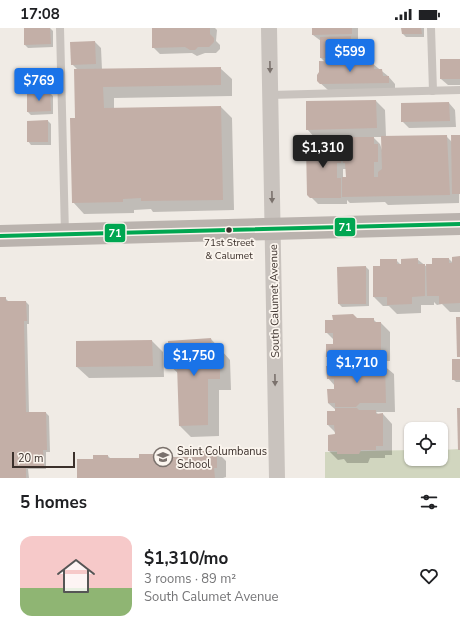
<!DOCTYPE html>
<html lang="en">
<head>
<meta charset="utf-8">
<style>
	:root { --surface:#fff; --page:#f6f6f6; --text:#202124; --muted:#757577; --line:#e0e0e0; --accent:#1a73e8 }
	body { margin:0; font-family:"Nunito Sans",sans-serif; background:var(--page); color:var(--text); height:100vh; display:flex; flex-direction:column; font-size:15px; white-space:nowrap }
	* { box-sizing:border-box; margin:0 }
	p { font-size:13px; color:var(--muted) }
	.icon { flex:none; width:22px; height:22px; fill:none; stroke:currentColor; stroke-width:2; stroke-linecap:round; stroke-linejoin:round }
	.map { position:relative; height:450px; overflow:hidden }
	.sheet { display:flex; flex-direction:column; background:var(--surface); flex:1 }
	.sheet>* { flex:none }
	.fabs { position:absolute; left:404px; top:394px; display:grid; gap:8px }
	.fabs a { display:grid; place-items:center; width:44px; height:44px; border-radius:8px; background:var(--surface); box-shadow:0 1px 3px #0004; font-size:20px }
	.scale { position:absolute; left:12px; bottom:10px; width:63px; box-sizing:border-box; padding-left:4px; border:2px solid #3b302b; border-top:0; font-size:11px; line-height:14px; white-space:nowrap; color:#3b302b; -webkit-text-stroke:3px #fbf5ee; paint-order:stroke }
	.price { position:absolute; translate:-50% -34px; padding:0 9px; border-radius:4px; background:var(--accent); color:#fff; font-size:13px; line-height:26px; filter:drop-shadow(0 1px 2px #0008) }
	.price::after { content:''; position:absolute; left:50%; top:24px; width:12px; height:9px; margin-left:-6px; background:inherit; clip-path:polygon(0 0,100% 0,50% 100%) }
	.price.current { background:#222; color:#fff }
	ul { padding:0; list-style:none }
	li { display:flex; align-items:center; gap:12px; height:100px; padding:0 20px }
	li+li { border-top:1px solid var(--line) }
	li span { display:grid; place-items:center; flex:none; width:112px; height:80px; border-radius:12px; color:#555 }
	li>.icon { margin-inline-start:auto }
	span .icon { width:48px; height:48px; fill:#fffc; stroke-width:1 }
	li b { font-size:17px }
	h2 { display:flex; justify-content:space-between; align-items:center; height:48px; padding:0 20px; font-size:17px }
	.status { display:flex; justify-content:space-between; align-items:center; height:28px; padding:0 20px; background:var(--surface); direction:ltr }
	.status svg { height:11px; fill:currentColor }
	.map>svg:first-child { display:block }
</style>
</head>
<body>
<div class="status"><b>17:08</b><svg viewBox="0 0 49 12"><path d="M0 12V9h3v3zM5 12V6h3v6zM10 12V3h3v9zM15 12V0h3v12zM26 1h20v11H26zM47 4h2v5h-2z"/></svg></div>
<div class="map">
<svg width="460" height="450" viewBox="0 0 460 450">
	<rect width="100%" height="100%" fill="#f0ebe5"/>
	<polygon fill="#d1d6bf" points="460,421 460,450 325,450 325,424 411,422 411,431 441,431 441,422"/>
	<g fill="#0003" fill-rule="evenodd">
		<polygon points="50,0 53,3 53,19 28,20 25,17"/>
		<polygon points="153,0 215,0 217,2 216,13 220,17 220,21 216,25 205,25 197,28 192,25 160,26 153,19"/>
		<polygon points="313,0 358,0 358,13 366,19 366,33 357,33 357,35 373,36 388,48 395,56 395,61 328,62 318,53 325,34 321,30 321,13 313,7"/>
		<polygon points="402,0 424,0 424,9 406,9 403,6"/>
		<polygon points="95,14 101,20 102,42 220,40 232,51 232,68 114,70 114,81 221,79 232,90 234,182 153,184 151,181 134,182 134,185 84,186 73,174 78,42 72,36"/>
		<polygon points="460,32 460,57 448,57 441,51"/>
		<polygon points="48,42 51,45 52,63 39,63 39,65 50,65 53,68 53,86 31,87 28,84 34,65 30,60"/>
		<path d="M376,73l9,9 1,27 60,-1 6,6 8,-6 -1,67 -71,2 -3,-3 -35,1 -3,-3v4h-29l-10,-10 3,-47 6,-7 -10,-11v-27zM373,109h9v13l-2,-6zM335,110h12v8h-5zM343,141h4v9h-4z"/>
		<polygon points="449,75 455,82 456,99 409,100 402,93"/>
		<polygon points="48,93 51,96 51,117 31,117 28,113"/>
		<polygon points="460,229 460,284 450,284 442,276 437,277 434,274 434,277 421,277 421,285 397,286 389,278 383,278 374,269 381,239 396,232 402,238 417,231 427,239 433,237 433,231 449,231 453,235"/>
		<polygon points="366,239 369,242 369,278 342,279 339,276"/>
		<polygon points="0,270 5,270 8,273 26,274 29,277 29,296 27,296 29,385 46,385 49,388 50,424 46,424 46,441 28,441 29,450 0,450"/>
		<polygon points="357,291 373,291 377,295 381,295 390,304 390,333 384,333 383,337 394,346 395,384 376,384 379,387 383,386 392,396 392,427 385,427 385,430 370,430 368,435 347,435 344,431 338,432 329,423 336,407 335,404 328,397 336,382 328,375 335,362 335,358 328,350 335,339 335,335 327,328 334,317 334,312 326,304"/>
		<polygon points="211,311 230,332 231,362 219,362 219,408 191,409 180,398 179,346 169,337"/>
		<polygon points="152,313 163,324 164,349 89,350 77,339"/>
		<polygon points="460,332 460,354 456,354 453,351"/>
		<polygon points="217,424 226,433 226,449 223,450 78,450 94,432 108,428 111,431 140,431 169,427 172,430 202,430"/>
	</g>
	<g fill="#c3afa7">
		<polygon points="24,0 50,0 51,16 24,17"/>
		<polygon points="152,0 210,0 210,6 214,10 214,14 209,19 198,19 195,22 190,22 185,19 152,20"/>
		<polygon points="312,0 352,0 352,6 312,7"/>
		<polygon points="401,0 421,0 422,6 402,6"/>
		<polygon points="351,8 351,12 360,12 360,27 351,27 351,30 320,30 320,9"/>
		<polygon points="95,13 96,36 71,37 70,14"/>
		<rect x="440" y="31" width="20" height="20"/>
		<polygon points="319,33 374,35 374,41 382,41 383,48 389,48 389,55 320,56 317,53 317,47 319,44"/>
		<polygon points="221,39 221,57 103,59 104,80 221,78 223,172 141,173 141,170 123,171 123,174 72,175 70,90 75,90 74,41"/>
		<polygon points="48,41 49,60 29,61 28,42"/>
		<polygon points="27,64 50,64 51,83 27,84"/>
		<polygon points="376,72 377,100 306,102 306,73"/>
		<polygon points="449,74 450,93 401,94 401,75"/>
		<polygon points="48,92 48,114 27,114 27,93"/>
		<polygon points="447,107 450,167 342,169 342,149 346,149 345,135 343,135 342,117 346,117 346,109 374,109 374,116 378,116 378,134 374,134 374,149 378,149 378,144 382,141 381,108"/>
		<polygon points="451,107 460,107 460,166 452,166"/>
		<polygon points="336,110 336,117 340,117 341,135 337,135 337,150 341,150 341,170 310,170 307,167 306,118 310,118 310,111"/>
		<polygon points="460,228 460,275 439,276 439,268 427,268 426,236 432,236 432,230 449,230 449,235 452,235 452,229"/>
		<polygon points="418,230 418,236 425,236 425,268 412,269 412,276 387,277 387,269 373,269 373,238 380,238 380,231 397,231 397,236 401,236 401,231"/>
		<polygon points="366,238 366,276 338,276 337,239"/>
		<polygon points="0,269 6,269 6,273 26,273 27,293 24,293 26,384 46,384 47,422 43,422 44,438 26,438 26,450 0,450"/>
		<polygon points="353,286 357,290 374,290 374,294 381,294 381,324 375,324 375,329 359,329 354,333 333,333 333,329 326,329 326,316 333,316 333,305 325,305 325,292 333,292 332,287"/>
		<polygon points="456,289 460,289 460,329 457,329"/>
		<polygon points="211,310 212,319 220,319 220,351 208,351 208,397 179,398 177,337 168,337 168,313"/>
		<polygon points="152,312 153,338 76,339 76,313"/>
		<rect x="452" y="331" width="8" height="21"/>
		<polygon points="334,334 385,336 386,375 360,375 356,379 335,379 335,375 328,375 327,361 334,361 334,351 327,351 326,338 334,338"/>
		<polygon points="335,380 357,380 359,382 376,382 376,386 383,385 383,418 376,418 376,422 361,422 359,426 337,426 337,423 328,423 328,407 335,406 334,397 327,397 327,383 335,383"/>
		<polygon points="457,380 460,380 460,422 458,422"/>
		<polygon points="200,423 217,423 217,440 214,440 215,450 77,450 77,431 93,431 93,427 108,427 108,430 139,430 139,426 169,426 170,429 201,429"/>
	</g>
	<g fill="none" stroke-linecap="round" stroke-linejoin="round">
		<g stroke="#c9c3be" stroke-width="8">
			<polyline points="60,0 65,206"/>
			<polyline points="431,0 433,63"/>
			<polyline points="270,67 460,62"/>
		</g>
		<polyline stroke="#c9c3be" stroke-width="16" points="269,0 277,450"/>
		<polyline stroke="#bab3ae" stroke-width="22" points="0,208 460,196"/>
		<g stroke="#fbf5ee" stroke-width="7">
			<polyline id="bus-1" points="0,208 460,196"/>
		</g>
		<use href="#bus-1" stroke="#00a651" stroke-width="4"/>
	</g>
	<defs><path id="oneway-solid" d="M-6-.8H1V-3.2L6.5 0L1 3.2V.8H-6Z"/></defs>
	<g fill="#7b726d">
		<use href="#oneway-solid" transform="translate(270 39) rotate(89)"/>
		<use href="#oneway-solid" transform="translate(272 169) rotate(89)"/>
		<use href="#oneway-solid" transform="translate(275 352) rotate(89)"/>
	</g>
	<defs>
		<g id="school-ring" transform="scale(1)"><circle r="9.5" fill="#fbf5ee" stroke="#7a716c" stroke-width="1.5"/><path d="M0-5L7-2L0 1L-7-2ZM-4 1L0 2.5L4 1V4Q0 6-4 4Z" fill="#7a716c"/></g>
	</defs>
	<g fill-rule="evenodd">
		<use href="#school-ring" x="163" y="429"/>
	</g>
	<circle fill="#3b302b" stroke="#fbf5ee" stroke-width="1.5" cx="229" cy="202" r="3.5"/>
	<g text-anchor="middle" stroke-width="3.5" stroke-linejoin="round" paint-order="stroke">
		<g font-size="10" fill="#3b302b" stroke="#fbf5ee">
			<text x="229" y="218">71st Street<tspan x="229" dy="13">&amp; Calumet</tspan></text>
		</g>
		<g font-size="11" fill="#3b302b" stroke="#fbf5ee">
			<text transform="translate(274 273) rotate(-91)" y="4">South Calumet Avenue</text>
		</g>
		<g font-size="11" fill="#3b302b" stroke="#fbf5ee" text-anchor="start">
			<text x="177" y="427">Saint Columbanus<tspan x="177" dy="13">School</tspan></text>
		</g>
	</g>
	<g stroke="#fbf5ee" stroke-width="1.5">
		<rect x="334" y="189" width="22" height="20" rx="4" fill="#00a651"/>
		<rect x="104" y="195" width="22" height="20" rx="4" fill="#00a651"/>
	</g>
	<g font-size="11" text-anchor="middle" font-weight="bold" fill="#fff">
		<text x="345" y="203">71</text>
		<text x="115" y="209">71</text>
	</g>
</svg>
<div class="fabs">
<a><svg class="icon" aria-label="locate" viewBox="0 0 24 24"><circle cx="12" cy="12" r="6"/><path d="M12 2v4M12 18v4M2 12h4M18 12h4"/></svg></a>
</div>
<div class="scale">20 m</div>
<b class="price" style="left:350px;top:45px">$599</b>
<b class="price" style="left:39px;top:74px">$769</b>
<b class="price current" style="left:323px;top:141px">$1,310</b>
<b class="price" style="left:194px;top:349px">$1,750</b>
<b class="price" style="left:357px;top:356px">$1,710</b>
</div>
<section class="sheet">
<h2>5 homes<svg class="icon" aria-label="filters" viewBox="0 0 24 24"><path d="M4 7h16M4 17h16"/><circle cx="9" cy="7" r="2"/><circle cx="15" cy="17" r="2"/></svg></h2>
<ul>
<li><span style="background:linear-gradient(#f6c9c9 65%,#8fb573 0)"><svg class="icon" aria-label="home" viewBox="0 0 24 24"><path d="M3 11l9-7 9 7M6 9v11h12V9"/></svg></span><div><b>$1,310/mo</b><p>3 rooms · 89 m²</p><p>South Calumet Avenue</p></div><svg class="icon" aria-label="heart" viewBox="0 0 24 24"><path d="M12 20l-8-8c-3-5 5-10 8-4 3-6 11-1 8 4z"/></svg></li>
</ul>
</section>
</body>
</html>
